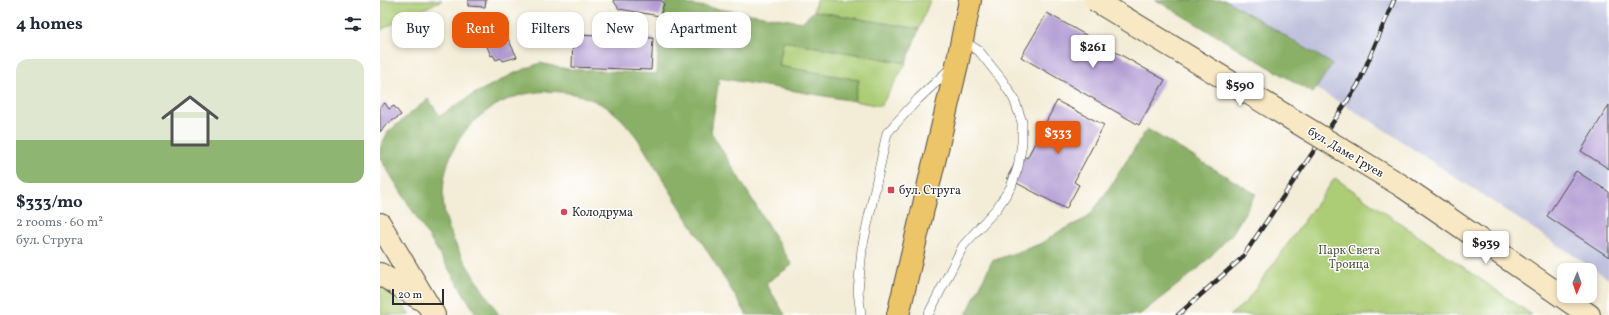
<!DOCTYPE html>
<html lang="en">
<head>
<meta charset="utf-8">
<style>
	:root { --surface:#fff; --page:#f6f6f7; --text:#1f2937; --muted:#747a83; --line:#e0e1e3; --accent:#ea580c }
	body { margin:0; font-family:Vollkorn,serif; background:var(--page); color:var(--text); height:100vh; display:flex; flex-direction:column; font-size:15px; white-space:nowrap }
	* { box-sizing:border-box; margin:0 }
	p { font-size:13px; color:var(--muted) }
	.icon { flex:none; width:22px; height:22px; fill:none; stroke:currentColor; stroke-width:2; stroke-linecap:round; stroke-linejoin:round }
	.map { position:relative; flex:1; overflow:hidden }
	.panel { display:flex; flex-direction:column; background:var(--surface); width:380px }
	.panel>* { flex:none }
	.guide { position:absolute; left:12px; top:12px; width:380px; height:36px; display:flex; gap:8px }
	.needle { width:26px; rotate:182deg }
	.buttons { position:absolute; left:1177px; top:263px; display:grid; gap:8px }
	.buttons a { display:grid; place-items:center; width:40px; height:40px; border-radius:8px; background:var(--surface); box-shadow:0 2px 6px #0003; font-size:20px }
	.scale { position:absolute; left:12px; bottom:10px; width:52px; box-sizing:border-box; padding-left:4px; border:2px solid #2b2b2b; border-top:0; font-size:11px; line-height:14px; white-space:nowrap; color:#2b2b2b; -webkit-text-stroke:3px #fff; paint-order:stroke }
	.price { position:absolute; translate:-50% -34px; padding:0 9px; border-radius:4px; background:#fff; color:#222; font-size:13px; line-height:26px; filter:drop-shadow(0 1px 2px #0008) }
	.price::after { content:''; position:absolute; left:50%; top:24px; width:12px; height:9px; margin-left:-6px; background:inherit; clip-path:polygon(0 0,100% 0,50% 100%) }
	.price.selected { background:var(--accent); color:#fff }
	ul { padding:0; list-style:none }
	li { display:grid; align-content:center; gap:8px; height:212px; padding:0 16px }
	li+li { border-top:1px solid var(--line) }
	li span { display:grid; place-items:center; height:124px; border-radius:12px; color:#555 }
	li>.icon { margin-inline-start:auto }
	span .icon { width:72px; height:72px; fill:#fffc; stroke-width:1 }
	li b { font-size:17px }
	h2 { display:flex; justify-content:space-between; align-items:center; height:48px; padding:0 16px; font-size:17px }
	.tag { padding:0 14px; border-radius:12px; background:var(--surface); box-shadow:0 2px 6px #0003; font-size:14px; line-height:36px }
	.tag.selected { background:var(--accent); color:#fff }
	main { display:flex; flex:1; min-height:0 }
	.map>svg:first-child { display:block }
</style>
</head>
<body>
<main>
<section class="panel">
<h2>4 homes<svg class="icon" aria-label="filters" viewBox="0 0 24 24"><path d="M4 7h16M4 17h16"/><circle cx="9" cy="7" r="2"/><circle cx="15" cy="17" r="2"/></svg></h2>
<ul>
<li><span style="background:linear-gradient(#dfe7d0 65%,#8fb573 0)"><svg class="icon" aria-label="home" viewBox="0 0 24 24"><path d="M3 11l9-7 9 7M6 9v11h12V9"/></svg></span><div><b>$333/mo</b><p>2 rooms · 60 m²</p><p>бул. Струга</p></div></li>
</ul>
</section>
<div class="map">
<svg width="1229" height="315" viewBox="0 0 1229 315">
	<rect width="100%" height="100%" fill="#fff"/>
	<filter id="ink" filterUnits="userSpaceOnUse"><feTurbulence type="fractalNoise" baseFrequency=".025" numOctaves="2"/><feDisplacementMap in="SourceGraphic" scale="8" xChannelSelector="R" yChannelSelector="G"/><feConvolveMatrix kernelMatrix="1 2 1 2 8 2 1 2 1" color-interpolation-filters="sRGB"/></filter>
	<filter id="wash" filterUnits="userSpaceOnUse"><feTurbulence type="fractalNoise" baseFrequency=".012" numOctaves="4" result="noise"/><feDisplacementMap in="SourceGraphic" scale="16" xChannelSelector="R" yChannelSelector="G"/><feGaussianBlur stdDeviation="0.9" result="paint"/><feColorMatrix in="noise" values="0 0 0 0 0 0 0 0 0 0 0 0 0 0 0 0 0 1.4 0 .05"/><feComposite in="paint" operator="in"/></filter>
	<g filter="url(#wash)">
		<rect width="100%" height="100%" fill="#f3ecd6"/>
		<polygon fill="#c0c2dd" points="784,0 1229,0 1229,279 988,119"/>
		<g fill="#accc74" stroke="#6c7c50">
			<polygon points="0,0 62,0 0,30"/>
			<polygon points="436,0 550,0 539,29 434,11"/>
			<polygon points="403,41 526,63 501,106 474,101 479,80 399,66"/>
			<polygon points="955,178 1152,315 850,315 866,302"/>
			<polygon points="0,283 18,298 30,315 1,315"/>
		</g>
		<g fill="#89b066" stroke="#5a6e48">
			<path d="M286,0h19l1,4 116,18 12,-11 105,18 -13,34 -123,-22 -4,25 80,14 -5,21 -135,-23 -8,54 81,133 -26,18 19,32h-38l-109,-176c-10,-13 -21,-27 -37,-35 -72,-37 -160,11 -158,95 2,42 35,82 56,116h-22l-97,-157v-10l8,-16 40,-33 12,17 32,-21 43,-22 25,-10 27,6 90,5 2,-42 2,-1z"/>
			<polygon points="776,0 846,0 952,64 933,93"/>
			<polygon points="767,129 876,194 852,234 818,269 759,315 586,315 612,261 660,244 680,231 707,218 720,202"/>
		</g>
		<g id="blocks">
			<g fill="#b29bd3">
				<polygon points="88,0 106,0 105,7 88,6"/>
				<polygon points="233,0 281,0 284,3 280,16 239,9"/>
				<polygon points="667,13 785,80 759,125 641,57"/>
				<polygon points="126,35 137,57 123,61 121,58 116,60 113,55 111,56 106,44"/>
				<polygon points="193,35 273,38 271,70 192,67"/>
				<polygon points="677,101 724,125 694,182 699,185 686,209 627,178 640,154 647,158"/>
				<polygon points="5,103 9,109 14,106 21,115 6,125 0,132 0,107"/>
				<polygon points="1229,105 1229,169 1201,151"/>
				<polygon points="1196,171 1229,192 1229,257 1167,216"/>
			</g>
		</g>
	</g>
	<g filter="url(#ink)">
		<use href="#blocks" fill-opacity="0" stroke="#494845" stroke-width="1"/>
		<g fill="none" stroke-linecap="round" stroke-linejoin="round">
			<g stroke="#494845" stroke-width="10">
				<g id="lane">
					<polyline points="481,315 478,291 482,249 507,133 538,99 572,67"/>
					<polyline points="548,315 583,246 617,208 631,187 638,167 642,143 642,122 634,99 622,80 599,51 582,40"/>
				</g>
			</g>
			<g stroke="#494845" stroke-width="24">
				<g id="secondary">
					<polyline points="1022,186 1209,315"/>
					<polyline points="0,224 54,315"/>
					<polyline points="0,274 44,301"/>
				</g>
			</g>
			<g stroke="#494845" stroke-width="24">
				<polyline id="primary" points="518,315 578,60 590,0"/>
			</g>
			<use href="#lane" stroke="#fff" stroke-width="9"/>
			<use href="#secondary" stroke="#f8e8c3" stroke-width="22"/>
			<use href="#primary" stroke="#edc569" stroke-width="22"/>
			<g stroke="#2b2b2b" stroke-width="4.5">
				<polyline id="rail" points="798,315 862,258 978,85 1014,0"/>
			</g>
			<use href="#rail" stroke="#fff" stroke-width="3" stroke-dasharray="9" stroke-linecap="butt"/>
			<g stroke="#494845" stroke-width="24" stroke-linecap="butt">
				<polyline id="secondary-bridge" points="715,0 1022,186"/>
			</g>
			<use href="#secondary-bridge" stroke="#f8e8c3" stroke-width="22"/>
		</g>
	</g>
	<g fill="#d1495b" stroke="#fff" stroke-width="1.5">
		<rect x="507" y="186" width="8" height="8" rx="2"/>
		<circle cx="184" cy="212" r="4"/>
	</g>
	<g text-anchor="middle" stroke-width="3" stroke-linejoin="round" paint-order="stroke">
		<g font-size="12" fill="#2b2b2b" stroke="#fff">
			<text transform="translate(966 152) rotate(31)" y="4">бул. Даме Груев</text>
		</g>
		<g font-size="12" fill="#2b2b2b" stroke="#fff" text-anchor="start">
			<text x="519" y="194">бул. Струга</text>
			<text x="192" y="216">Колодрума</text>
		</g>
		<g font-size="12" fill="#525b41" stroke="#fff">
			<text x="969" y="254">Парк Света<tspan x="969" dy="14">Троица</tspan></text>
		</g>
	</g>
</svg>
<div class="buttons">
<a><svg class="needle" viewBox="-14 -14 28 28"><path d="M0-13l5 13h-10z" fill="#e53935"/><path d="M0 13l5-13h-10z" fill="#747a83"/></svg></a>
</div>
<div class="scale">20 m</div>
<b class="price" style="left:713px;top:69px">$261</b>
<b class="price" style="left:860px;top:107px">$590</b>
<b class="price selected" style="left:678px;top:155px">$333</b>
<b class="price" style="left:1106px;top:265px">$939</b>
<div class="guide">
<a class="tag">Buy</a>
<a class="tag selected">Rent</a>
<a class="tag">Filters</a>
<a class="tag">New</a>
<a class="tag">Apartment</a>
</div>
</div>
</main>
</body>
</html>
